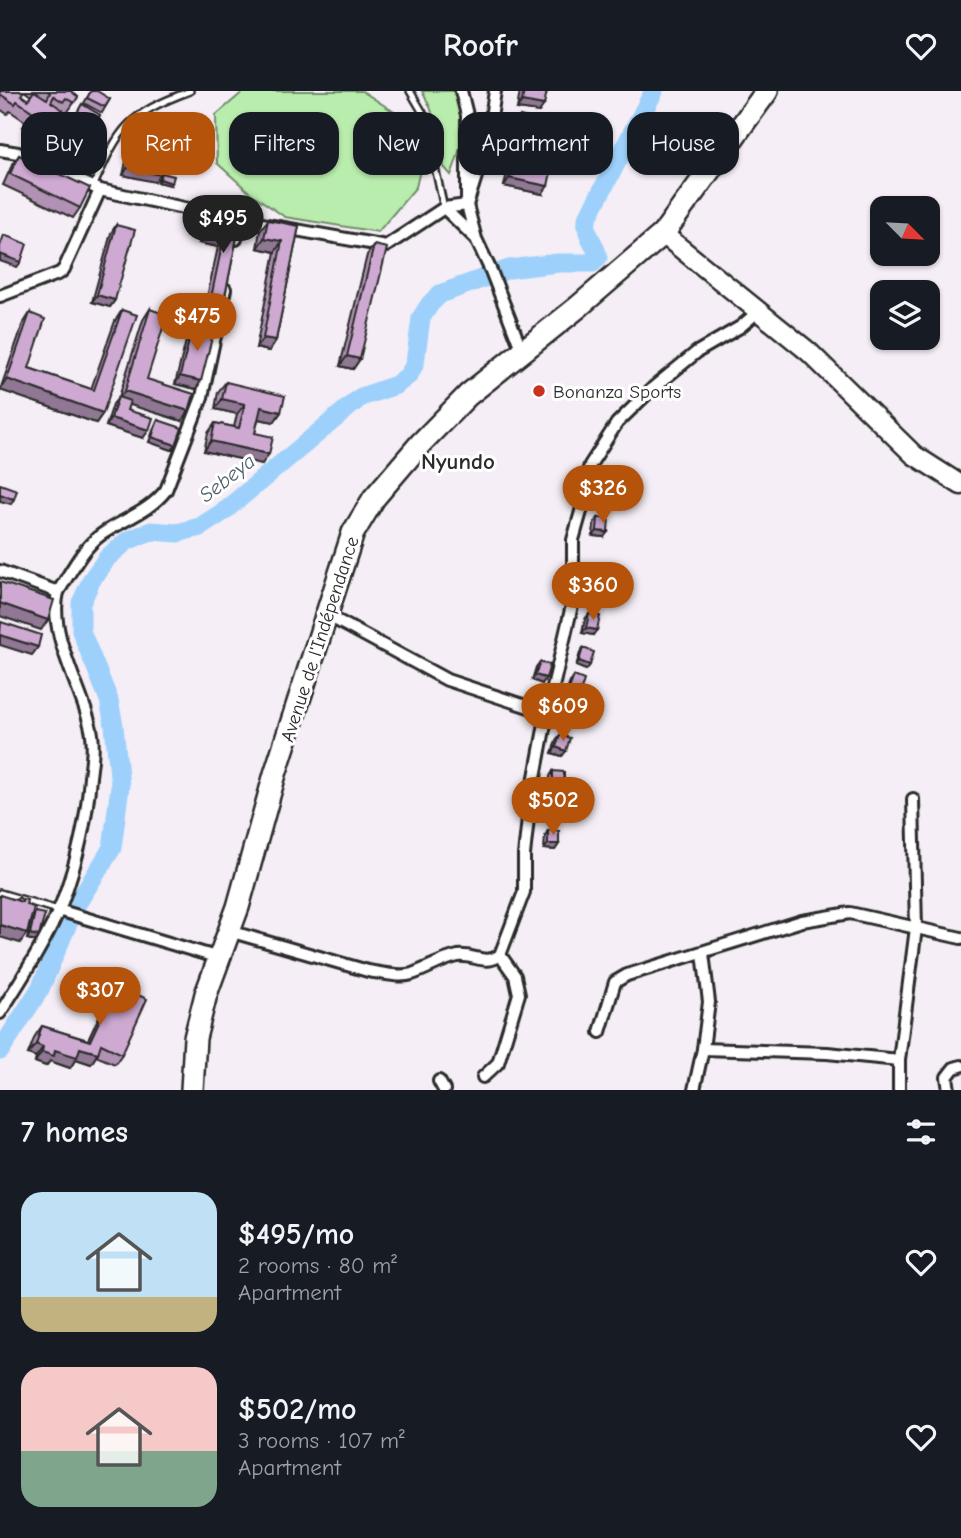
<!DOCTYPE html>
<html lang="en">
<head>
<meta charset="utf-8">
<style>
	:root { --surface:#171b24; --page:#20242c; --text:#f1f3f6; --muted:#9ea1a6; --accent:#b45309 }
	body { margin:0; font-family:"Comic Neue",sans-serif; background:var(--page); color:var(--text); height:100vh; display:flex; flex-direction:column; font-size:26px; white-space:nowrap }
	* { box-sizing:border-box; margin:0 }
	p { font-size:23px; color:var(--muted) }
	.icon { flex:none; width:38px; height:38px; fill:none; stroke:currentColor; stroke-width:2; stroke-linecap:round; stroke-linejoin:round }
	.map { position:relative; height:999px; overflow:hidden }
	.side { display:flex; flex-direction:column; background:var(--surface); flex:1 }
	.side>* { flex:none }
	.hud { position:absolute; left:21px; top:21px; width:920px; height:63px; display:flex; gap:14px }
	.needle { width:46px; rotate:114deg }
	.fabs { position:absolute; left:870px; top:105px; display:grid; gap:14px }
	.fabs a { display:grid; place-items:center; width:70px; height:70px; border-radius:14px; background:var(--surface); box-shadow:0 2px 5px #0004; font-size:35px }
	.price { position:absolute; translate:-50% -60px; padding:0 16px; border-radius:24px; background:var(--accent); color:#fff; font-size:23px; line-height:46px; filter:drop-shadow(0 2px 4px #0008) }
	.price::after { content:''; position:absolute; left:50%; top:42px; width:21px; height:16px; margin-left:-10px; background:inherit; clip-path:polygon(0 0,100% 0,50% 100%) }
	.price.selected { background:#222; color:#fff }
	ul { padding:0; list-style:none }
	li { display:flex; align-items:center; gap:21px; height:175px; padding:0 21px }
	li span { display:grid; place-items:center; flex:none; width:196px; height:140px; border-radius:21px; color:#555 }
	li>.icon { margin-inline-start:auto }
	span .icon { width:84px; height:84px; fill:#fffc; stroke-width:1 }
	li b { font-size:30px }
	h2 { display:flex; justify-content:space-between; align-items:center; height:84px; padding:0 21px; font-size:30px }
	.chip { padding:0 24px; border-radius:21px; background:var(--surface); box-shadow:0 2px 5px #0004; font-size:24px; line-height:63px }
	.chip.selected { background:var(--accent); color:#fff }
	header { display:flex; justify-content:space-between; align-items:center; height:91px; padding:0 21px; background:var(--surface); font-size:32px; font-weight:800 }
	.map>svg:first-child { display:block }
</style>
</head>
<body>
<header><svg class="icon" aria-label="back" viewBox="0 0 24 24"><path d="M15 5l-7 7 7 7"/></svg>Roofr<svg class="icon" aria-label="heart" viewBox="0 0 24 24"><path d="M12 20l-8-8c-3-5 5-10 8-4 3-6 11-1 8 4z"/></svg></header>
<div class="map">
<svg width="961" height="999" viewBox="0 0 961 999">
	<rect width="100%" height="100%" fill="#f5eef6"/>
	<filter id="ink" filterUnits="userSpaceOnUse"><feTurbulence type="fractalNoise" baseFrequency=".0143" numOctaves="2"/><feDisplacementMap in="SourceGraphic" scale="14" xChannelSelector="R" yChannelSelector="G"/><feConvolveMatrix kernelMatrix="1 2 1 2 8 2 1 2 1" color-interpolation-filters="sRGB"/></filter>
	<g filter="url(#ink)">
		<g fill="#b9edad" stroke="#728c6c" stroke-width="2">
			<polygon points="244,0 362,0 414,34 423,67 416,96 378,141 285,126 249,101 217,72 216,24"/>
			<path d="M422,0h34c10,34 8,52 -5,84l-7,-8 -13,-58z"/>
		</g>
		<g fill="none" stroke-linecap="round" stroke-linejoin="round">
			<path stroke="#9dd1fb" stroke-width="19" d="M0,960l40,-62 35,-82 37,-59 8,-62 -6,-60 -5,-26 -28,-69v-28l11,-24 16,-22 19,-16 24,-10 26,2 23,-6 23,-15 138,-115 35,-12 13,-10 6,-12 6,-45 9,-14 10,-10 69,-25 49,-6h35l5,-6c-3,-16 -13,-20 -11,-38l67,-128"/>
			<g stroke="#2b2b2b" stroke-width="10">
				<g id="lane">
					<polyline points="410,0 423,22 444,117"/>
					<path d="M93,96c27,-60 33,-72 97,-96"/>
					<polyline points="0,802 58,819"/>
				</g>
			</g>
			<g stroke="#2b2b2b" stroke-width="16">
				<g id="street">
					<polyline points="461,0 467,24 467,114 476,148 491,180 522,260"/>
					<polyline points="0,59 18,62 100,99 240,129 236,148"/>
					<polyline points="444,117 467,114 488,47 495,0"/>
					<polyline points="240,129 386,155 444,117 474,146"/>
					<polyline points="0,205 60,182 64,178 100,99"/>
					<path d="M0,480l58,21c13,-20 24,-44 44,-58 22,-15 47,-22 64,-44l36,-93 23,-108"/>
					<polyline points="327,524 447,589 547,622"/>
					<polyline points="58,819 219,867"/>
					<path d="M229,840l139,40c14,2 31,7 44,3 15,-5 30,-15 46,-18 16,-2 27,10 42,-1l24,-63v-37l5,-46 18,-96 26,-112v-61l9,-32 2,-22 6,-21 27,-42 37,-36 43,-35 43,-25 19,-16"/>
					<path d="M0,922c21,-33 49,-76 62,-111 15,-40 25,-83 28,-125 2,-17 5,-35 0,-52 -10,-40 -42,-92 -32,-133"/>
					<polyline points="600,941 615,891 627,884 802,830 850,822 961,847"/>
					<polyline points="703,958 827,962 899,969"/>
					<polyline points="483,986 498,972 519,903 515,885 500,864"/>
					<polyline points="439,990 444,999"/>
					<polyline points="694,999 703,958 709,911 703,862"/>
					<polyline points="899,999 899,969 916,837 913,708"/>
					<polyline points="949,999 947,986 954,977 961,975"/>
				</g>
			</g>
			<g stroke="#2b2b2b" stroke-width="23">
				<polyline id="primary" points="663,143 809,261 914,364 961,394"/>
			</g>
			<g stroke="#2b2b2b" stroke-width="26">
				<polyline id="highway" points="192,999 195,947 206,903 238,816 275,683 353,442 374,407 421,352 468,304 578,216 663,143 767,0"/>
			</g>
			<use href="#lane" stroke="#fff" stroke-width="5"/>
			<use href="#street" stroke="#fff" stroke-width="10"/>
			<use href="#primary" stroke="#fff" stroke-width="18"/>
			<use href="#highway" stroke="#fff" stroke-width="21"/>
		</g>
		<g fill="#b192b5" stroke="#2b2b2b" stroke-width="2">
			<polygon points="0,0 21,4 28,9 31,5 24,0 71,0 78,6 67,22 63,20 46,44 39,39 35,44 23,36 26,31 10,20 7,23 0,18"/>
			<polygon points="91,0 110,8 102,22 84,12"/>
			<polygon points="520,0 547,0 539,21 517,18"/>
			<polygon points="82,13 100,24 92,37 74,27"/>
			<polygon points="520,25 557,49 551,57 511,48 514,33"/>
			<polygon points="135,49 165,66 173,78 163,75 161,83 170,94 158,91 160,84 155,91 123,84 129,57"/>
			<polygon points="19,64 80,117 73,127 3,94 12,74"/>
			<polygon points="512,73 542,103 504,95 507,81"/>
			<polygon points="268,129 299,135 276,249 269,260 256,257 275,161 257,157 260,139"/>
			<polygon points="208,130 239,136 224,210 218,217 205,215 218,156 199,152 203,137"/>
			<polygon points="116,134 115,209 110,216 92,211 111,142"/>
			<polygon points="374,154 360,268 353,278 340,275 367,164"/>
			<polygon points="150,218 147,288 182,330 129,313 127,319 143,347 106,335 113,313 119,306 143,229"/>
			<polygon points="122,219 103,322 96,332 0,299 23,233 30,222 29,277 91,298 115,230"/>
			<polygon points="193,234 196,298 175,293 188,242"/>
			<polygon points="226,291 281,321 274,331 258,328 255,342 262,373 204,360 208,342 215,332 234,336 237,323 215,318 218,301"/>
			<polygon points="158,329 176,354 172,359 149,351 155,334"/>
			<polygon points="598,427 604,446 593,445 594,432"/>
			<polygon points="589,523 593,544 582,542 585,528"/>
			<polygon points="583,557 590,574 586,579 576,575 580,562"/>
			<polygon points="540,571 542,593 532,589 536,576"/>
			<polygon points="574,585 580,602 576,607 566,603 570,591"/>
			<polygon points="560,644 566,660 562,665 552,662 556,649"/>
			<polygon points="553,680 560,700 549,699 550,685"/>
			<polygon points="552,711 557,732 546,730 549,716"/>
			<polygon points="548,739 559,753 555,759 544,758 545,745"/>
			<polygon points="35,821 36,850 27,848 32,826"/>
			<polygon points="116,894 122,963 115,973 96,965 91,973 76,968 70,977 50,970 46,975 35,971 36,966 28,963 35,945 42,935 88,949 109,904"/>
		</g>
		<g fill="#907794" stroke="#2b2b2b" stroke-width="2">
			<polygon points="522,10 544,14 539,21 517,18"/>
			<polygon points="516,40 557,49 551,57 511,48"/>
			<polygon points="164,73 175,76 173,78 162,75"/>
			<polygon points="128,76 161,84 155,91 123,84"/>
			<polygon points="509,87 548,95 542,103 504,95"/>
			<polygon points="160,88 172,92 170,94 158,91"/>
			<polygon points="205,145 223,149 218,156 199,152"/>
			<polygon points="264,147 282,150 275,161 257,157"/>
			<polygon points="0,163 21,171 17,176 0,170"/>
			<polygon points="97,204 115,209 110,216 92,211"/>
			<polygon points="211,207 224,210 218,217 205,215"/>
			<polygon points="263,247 276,249 269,260 256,257"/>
			<polygon points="347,265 360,268 353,278 340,275"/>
			<polygon points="180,285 201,290 196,298 175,293"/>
			<polygon points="7,288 103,322 96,332 0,299"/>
			<polygon points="125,300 189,320 182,330 117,310"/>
			<polygon points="222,308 245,313 237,323 215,318"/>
			<polygon points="261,316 281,321 274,331 253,327"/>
			<polygon points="111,327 149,339 143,347 106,335"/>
			<polygon points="152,346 176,354 172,359 149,351"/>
			<polygon points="211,350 269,363 262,373 204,360"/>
			<polygon points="0,403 14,408 11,413 0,410"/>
			<polygon points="597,440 608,441 604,446 593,445"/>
			<polygon points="0,512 48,529 41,539 0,525"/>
			<polygon points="586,537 597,539 593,544 582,542"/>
			<polygon points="0,544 38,556 32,564 0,554"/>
			<polygon points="579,570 590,574 586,579 576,575"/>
			<polygon points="535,584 546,587 542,593 532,589"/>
			<polygon points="569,598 580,602 576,607 566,603"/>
			<polygon points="556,656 566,660 562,665 552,662"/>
			<polygon points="553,694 564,694 560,700 549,699"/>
			<polygon points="550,725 561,727 557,732 546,730"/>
			<polygon points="548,753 559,753 555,759 544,758"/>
			<polygon points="0,834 27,842 20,852 0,846"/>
			<polygon points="30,843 39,845 36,850 27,848"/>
			<polygon points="36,953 43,956 36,966 28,963"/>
			<polygon points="80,957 98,962 91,973 76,968 70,977 50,970 46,975 35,971 42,961"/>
		</g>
		<g fill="#ceaad3" stroke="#2b2b2b" stroke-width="2">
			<polygon points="0,0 24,0 21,4 28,9 34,0 47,8 50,2 47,0 71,0 78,6 74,12 66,7 63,11 54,5 51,11 63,19 53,34 46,29 43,34 30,25 33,21 17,10 15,13 0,3"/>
			<polygon points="91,0 97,0 110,8 105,16 87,7"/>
			<polygon points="524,0 547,0 544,14 522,10"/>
			<polygon points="82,13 100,24 96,32 77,22"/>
			<polygon points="520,25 560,35 557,49 516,40"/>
			<polygon points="135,49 167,57 161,84 128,76"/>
			<polygon points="19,64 90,97 80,117 10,83"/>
			<polygon points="166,64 177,67 175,76 164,73"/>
			<polygon points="512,73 551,81 548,95 509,87"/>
			<polygon points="162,82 174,85 172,92 160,88"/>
			<polygon points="268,129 299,135 276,249 263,247 282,150 264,147"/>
			<polygon points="208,130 239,136 224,210 211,207 223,149 205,145"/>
			<polygon points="116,134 135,139 115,209 97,204"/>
			<polygon points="4,144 27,153 21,171 0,163 0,155"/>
			<polygon points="374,154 387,157 360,268 347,265"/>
			<polygon points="150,218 167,224 147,288 194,303 189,320 125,300"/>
			<polygon points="122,219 137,224 103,322 7,288 30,222 45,228 29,277 94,299"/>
			<polygon points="193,234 214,239 201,290 180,285"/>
			<polygon points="226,291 285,305 281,321 261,316 255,342 273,346 269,363 211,350 215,332 239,337 245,313 222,308"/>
			<polygon points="118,306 130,310 127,319 153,327 149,339 111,327"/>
			<polygon points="158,329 182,337 176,354 152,346"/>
			<polygon points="0,393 17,399 14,408 0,403"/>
			<polygon points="598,427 609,427 608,441 597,440"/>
			<polygon points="0,491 54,509 48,529 0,512"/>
			<polygon points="589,523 600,525 597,539 586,537"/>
			<polygon points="1,531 41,544 38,556 0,544"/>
			<polygon points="583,557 594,561 590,574 579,570"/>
			<polygon points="540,571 550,574 546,587 535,584"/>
			<polygon points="574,585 584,589 580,602 569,598"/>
			<polygon points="560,644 570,647 566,660 556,656"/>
			<polygon points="553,680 564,681 564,694 553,694"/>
			<polygon points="552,711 563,713 561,727 550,725"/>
			<polygon points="548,739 559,740 559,753 548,753"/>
			<polygon points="0,804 22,811 23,808 27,809 26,814 34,816 27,842 0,834"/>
			<polygon points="19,806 22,809 21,811 16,809"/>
			<polygon points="35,821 45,823 39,845 30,843"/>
			<polygon points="116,894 147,908 122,963 101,953 98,962 80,957 77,966 55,959 54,965 42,961 43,956 36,953 42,935 90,950"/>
		</g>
	</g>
	<circle fill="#c8321e" stroke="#fff" stroke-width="2.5" cx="539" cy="300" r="7"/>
	<g text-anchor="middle" stroke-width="6" stroke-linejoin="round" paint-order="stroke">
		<g font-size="19" fill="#2b2b2b" stroke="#fff" text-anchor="start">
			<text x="553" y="307">Bonanza Sports</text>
		</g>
		<g font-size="19" fill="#2b2b2b" stroke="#fff">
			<text transform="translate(319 548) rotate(-72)" y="7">Avenue de l'Indépendance</text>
		</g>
		<g font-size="21" font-style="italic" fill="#4d5d69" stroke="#fff">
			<text transform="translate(227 387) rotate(-38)" y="7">Sebeya</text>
		</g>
		<g font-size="23" font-weight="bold" fill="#2b2b2b" stroke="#fff">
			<text x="458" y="378">Nyundo</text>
		</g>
	</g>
</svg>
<div class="fabs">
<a><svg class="needle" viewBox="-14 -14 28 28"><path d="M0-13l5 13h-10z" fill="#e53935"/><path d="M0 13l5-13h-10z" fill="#9ea1a6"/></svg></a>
<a><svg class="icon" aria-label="layers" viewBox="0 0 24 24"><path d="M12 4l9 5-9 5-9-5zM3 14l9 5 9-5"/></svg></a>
</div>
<b class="price selected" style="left:223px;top:164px">$495</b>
<b class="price" style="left:197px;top:262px">$475</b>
<b class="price" style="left:603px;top:434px">$326</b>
<b class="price" style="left:593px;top:531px">$360</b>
<b class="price" style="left:563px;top:652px">$609</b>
<b class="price" style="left:553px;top:746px">$502</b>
<b class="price" style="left:100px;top:936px">$307</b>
<div class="hud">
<a class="chip">Buy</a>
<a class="chip selected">Rent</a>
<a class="chip">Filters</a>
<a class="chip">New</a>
<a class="chip">Apartment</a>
<a class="chip">House</a>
</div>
</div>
<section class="side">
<h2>7 homes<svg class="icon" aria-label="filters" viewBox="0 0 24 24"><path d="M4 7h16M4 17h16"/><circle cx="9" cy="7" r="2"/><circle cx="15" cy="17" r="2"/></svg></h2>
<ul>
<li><span style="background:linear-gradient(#bfe0f5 75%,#c2b280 0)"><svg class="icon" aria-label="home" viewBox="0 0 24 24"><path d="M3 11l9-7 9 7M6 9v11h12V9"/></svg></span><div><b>$495/mo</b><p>2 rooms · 80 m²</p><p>Apartment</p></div><svg class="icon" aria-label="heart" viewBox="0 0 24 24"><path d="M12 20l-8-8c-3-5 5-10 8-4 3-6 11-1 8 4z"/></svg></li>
<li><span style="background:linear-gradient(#f6c9c9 60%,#7fa58c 0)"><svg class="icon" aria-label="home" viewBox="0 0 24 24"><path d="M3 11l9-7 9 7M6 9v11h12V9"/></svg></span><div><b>$502/mo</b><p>3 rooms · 107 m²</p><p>Apartment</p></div><svg class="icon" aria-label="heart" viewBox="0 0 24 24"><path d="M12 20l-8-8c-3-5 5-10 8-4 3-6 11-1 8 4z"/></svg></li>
</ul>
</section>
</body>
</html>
